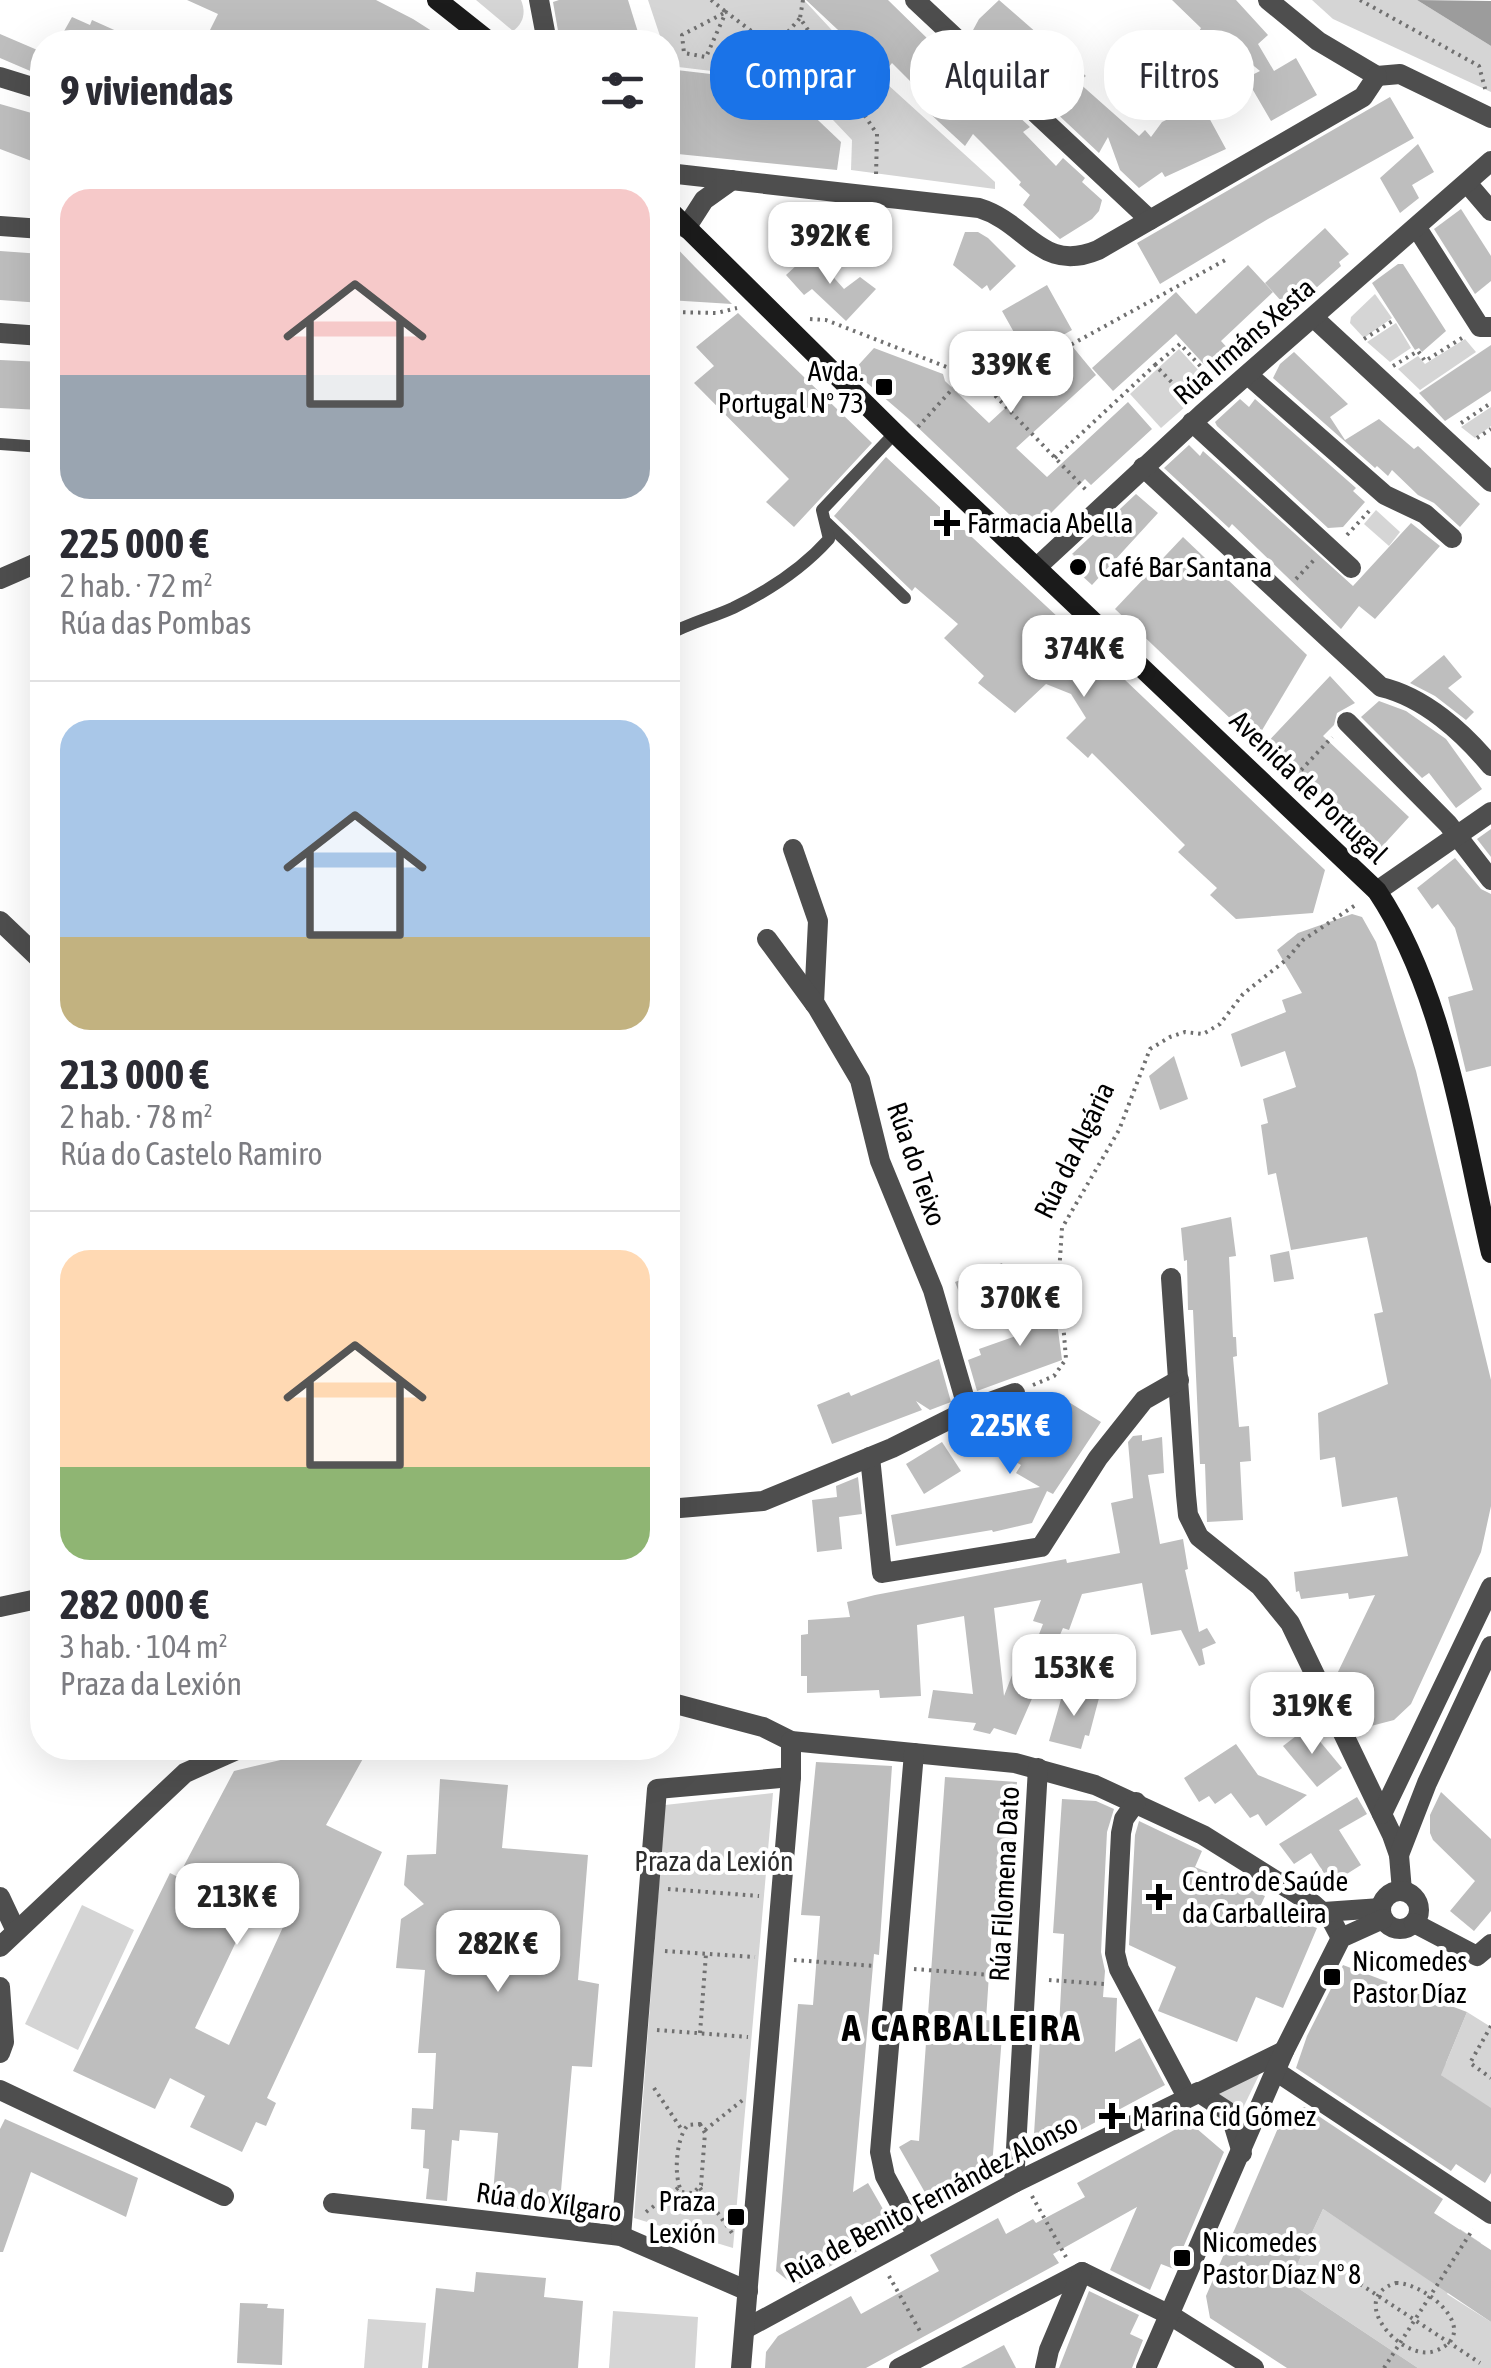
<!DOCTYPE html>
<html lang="es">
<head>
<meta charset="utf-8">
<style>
	:root { --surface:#fff; --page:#f7f7f7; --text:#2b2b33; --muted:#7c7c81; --line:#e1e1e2; --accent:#1a73e8 }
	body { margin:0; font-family:"Asap Condensed",sans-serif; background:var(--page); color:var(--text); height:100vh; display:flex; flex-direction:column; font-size:38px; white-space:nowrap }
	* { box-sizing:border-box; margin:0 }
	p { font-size:32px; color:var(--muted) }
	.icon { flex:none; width:55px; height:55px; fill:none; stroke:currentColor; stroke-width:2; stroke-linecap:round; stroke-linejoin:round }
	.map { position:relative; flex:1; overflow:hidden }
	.details { position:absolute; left:30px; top:30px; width:650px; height:1730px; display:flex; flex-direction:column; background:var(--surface); border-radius:40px; box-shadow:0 10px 40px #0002 }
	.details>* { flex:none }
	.top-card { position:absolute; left:710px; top:30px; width:630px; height:90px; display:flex; gap:20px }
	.price { position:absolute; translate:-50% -85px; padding:0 22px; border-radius:20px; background:#fff; color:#222; font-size:32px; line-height:65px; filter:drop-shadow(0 2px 5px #0008) }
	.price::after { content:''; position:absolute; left:50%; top:60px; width:30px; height:22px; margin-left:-15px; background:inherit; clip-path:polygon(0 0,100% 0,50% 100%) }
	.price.active { background:var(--accent); color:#fff }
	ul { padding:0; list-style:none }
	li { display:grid; align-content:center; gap:20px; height:530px; padding:0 30px }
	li+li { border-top:2px solid var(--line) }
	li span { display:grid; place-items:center; height:310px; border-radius:30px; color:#555 }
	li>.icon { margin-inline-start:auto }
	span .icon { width:180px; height:180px; fill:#fffc; stroke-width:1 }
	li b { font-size:42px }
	h2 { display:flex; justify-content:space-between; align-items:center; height:120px; padding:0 30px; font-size:42px }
	.tag { padding:0 35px; border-radius:40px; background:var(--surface); box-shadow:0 10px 40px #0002; font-size:35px; line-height:90px }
	.tag.active { background:var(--accent); color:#fff }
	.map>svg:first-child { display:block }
</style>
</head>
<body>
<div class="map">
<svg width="1491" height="2368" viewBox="0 0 1491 2368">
	<rect width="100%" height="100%" fill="#fff"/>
	<g fill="#d5d5d5">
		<path d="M476,0h45c5,12 3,23 -8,31z"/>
		<polygon points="648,0 804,0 854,54 995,182 995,189 851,170 852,140 796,81 670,66 668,42 662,42"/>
		<polygon points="1312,0 1417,0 1491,46 1491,92 1333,19"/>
		<polygon points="1375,294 1392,318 1364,338 1350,323 1351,317"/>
		<polygon points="1396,323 1411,348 1390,362 1367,342"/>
		<polygon points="1465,339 1476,352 1420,390 1398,369 1418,356 1425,364"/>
		<polygon points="1179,349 1211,384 1161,428 1130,394"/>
		<polygon points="1491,407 1491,426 1475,438 1461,427"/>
		<polygon points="1376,510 1400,532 1389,546 1364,524"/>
		<polygon points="773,1793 733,2248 634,2218 665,1805"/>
		<polygon points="82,1905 134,1930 78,2050 25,2024"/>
		<polygon points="1467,2012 1491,2027 1491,2109 1429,2067 1446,2063"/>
		<polygon points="1262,2069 1242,2110 1216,2093"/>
		<polygon points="1323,2209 1427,2278 1460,2229 1481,2243 1447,2294 1491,2322 1491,2368 1418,2368 1289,2282"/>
		<polygon points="613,2311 698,2317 695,2368 609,2368"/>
		<polygon points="368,2319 426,2323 422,2368 364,2368"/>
	</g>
	<polygon fill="#9c9c9c" points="1417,0 1491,1 1491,46"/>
	<g fill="#bebebe" fill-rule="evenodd">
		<polygon points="187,0 376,0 413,19 449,42 204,42 218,14"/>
		<polygon points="559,0 628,0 641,42 560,42 553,2"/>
		<polygon points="806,0 888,0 977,87 982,82 1030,127 1023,132 1056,166 1063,158 1085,178 1082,182 1102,200 1099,211 1092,219 1060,239 1023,205 1030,195 1019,185 1021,182 973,134 965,146 926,110 931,102 892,63 884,73"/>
		<polygon points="999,0 1086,76 1078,82 1139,136 1145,130 1151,137 1162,122 1201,103 1226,149 1165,177 1162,172 1139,188 1120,170 1108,137 1099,153 974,36 972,32 979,19"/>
		<polygon points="1172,0 1236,0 1268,35 1258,44 1274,71 1296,58 1317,95 1271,121 1246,78 1260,71 1221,39 1214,49 1198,33 1201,28"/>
		<polygon points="72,17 90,25 92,20 141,42 58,42"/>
		<polygon points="0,34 42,52 35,73 0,58"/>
		<polygon points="668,69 778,82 841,142 837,170 668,153"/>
		<polygon points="1390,97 1414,138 1268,219 1160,284 1137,243"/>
		<polygon points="0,104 42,116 42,165 0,149"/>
		<polygon points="1418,144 1434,172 1412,185 1419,198 1400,213 1380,178"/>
		<polygon points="1461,209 1491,256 1491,281 1475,294 1434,229"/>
		<polygon points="1325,228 1349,254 1339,262 1341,266 1290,311 1265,283"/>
		<polygon points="965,232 978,232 988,238 1016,266 990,291 987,285 982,289 953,265"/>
		<polygon points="668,239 695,267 732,304 668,300"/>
		<polygon points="0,251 42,254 42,303 0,300"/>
		<polygon points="811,252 844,289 860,277 876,289 846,321 812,289 804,295 786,275"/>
		<polygon points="1398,264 1403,264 1446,331 1422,352 1419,348 1415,350 1372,283"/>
		<polygon points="1248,265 1273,292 1221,341 1233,354 1212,373 1176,334 1113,391 1092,368 1176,292 1196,314"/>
		<polygon points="1047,285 1072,330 1063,335 1096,375 1016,448 1047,477 1128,402 1152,429 1091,485 1085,479 1030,534 909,419 853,371 874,348 943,374 945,381 989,423 1039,377 1002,311"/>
		<polygon points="738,313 872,443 794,527 766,502 789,479 694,383 714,366 696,347"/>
		<polygon points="1491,345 1491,391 1445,421 1419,393"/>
		<polygon points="1294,352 1348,404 1330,417 1345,440 1379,419 1414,449 1418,446 1480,504 1460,527 1434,503 1418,495 1392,470 1388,476 1377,466 1375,468 1273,378 1280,364"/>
		<polygon points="0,360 42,362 42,410 0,408"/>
		<polygon points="1240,399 1249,407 1255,399 1356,488 1353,491 1365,502 1343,527 1328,528 1217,426 1215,422"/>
		<polygon points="1189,445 1200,456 1203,451 1353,586 1411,523 1440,546 1375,619 1359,606 1341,629 1232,524 1229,528 1164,468"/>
		<polygon points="886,457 1060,619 1027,654 1050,676 1084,641 1325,870 1313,913 1236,919 1210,895 1217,888 1178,852 1185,845 1092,753 1088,758 1066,738 1086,718 1071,694 1046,684 1015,713 978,683 984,676 944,638 958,624 915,587 912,591 834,516"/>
		<polygon points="1136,494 1158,513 1092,585 1068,563 1074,555 1072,554"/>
		<polygon points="1183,537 1307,655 1255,742 1115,609"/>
		<polygon points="1444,655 1462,677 1448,688 1474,712 1466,720 1435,696 1410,683"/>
		<polygon points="1330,676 1355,703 1337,713 1334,725 1323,736 1409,817 1377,852 1293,769 1288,774 1261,749"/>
		<polygon points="1379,701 1406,711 1446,739 1482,789 1456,808 1429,773 1422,778 1361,717"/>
		<polygon points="1491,829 1491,857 1477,839"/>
		<polygon points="1455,858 1481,889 1491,894 1491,1066 1466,1072 1448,997 1473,990 1455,928 1438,904 1432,909 1417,888"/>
		<polygon points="1352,914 1362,917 1376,942 1416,1071 1491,1380 1491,1506 1481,1552 1411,1704 1394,1720 1371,1726 1350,1716 1336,1686 1337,1674 1375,1595 1349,1599 1348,1593 1301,1599 1299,1591 1296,1592 1294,1572 1408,1556 1397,1497 1342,1507 1335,1457 1320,1460 1318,1413 1388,1384 1374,1314 1383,1312 1367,1237 1291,1250 1276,1173 1268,1175 1261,1125 1268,1123 1263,1099 1296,1087 1285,1051 1241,1067 1231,1034 1286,1012 1282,1000 1302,993 1277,950 1298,933"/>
		<polygon points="1174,1056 1188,1099 1160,1110 1149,1076"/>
		<polygon points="1231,1217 1236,1256 1229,1257 1233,1337 1236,1337 1237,1356 1233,1357 1239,1427 1249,1426 1251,1461 1240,1462 1243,1520 1207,1522 1205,1464 1200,1464 1193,1310 1188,1310 1187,1260 1184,1261 1181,1228"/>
		<polygon points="1289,1251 1294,1279 1274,1282 1270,1255"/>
		<polygon points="1002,1263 1015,1297 968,1315 955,1282"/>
		<polygon points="1054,1300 1062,1360 977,1391 968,1360 981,1355 979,1349 1030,1331 1023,1306"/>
		<polygon points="939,1359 951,1402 930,1410 916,1401 922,1410 832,1444 817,1405 849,1392 851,1396"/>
		<polygon points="1054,1393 1101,1422 1053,1494 1047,1491 1032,1523 993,1532 992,1530 896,1546 891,1515 1040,1487 1016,1473 1021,1465 983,1442 999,1417 1026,1433"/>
		<path d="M1142,1435v6l20,-4 2,36 -16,2 12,69 23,-5 5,30 -3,1 14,62 8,-4 9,15 -14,6 3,15 -6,2 -18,-36 -30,5 -9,-52 -60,11 -13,36 -6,-2 -47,107 -22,-7 -4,6 -17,-4 3,-7 -48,-5 5,-28 40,4 -9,-78 -47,9 4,71 -41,2 -1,-8 -72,3v-17h-6v-41l7,-1v-14l42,-3 -3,-15 28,-7 191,-36 1,4 53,-10 -9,-50 22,-5 -5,-56 5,-6zM1041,1600l-8,21 10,3 -14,36 -10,-3 -15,39 -10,-88z"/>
		<polygon points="942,1442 961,1471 924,1494 906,1464"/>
		<polygon points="858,1477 862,1514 839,1517 842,1549 817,1552 812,1500 837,1497 836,1486"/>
		<polygon points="1064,1689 1099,1698 1089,1736 1085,1735 1081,1749 1049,1741"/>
		<polygon points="1308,1727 1342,1768 1317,1787 1283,1746"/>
		<polygon points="1236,1744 1258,1775 1307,1795 1266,1826 1258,1814 1250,1818 1231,1793 1215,1804 1209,1796 1199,1802 1184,1778"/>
		<path d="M306,1754l59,1 -39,70 56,27 -115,246 9,5 -10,23 -10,-4 -14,30 -52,-25 15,-31 -35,-18 -15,31 -82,-38 97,-198 8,4 56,-106zM262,1887l32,16 -65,142 -34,-17z"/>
		<polygon points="816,1762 892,1766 879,1955 874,1954 853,2192 868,2183 895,2230 795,2286 776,2271 798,2004 813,2005 820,1916 801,1915"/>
		<polygon points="945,1777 1017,1782 1007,1929 992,1928 986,2020 1003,2022 992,2167 981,2184 935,2210 899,2147 911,2140 919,2141"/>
		<polygon points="440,1779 508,1785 502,1848 588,1855 578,1980 599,1984 592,2067 572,2066 559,2213 492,2206 498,2133 460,2130 459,2141 452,2140 447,2201 426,2199 429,2169 423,2168 425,2130 411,2129 412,2108 433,2109 436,2053 418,2053 425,1970 396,1968 401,1919 424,1904 404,1885 407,1855 436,1854"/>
		<polygon points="1441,1792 1491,1839 1491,1911 1474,1931 1450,1911 1475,1881 1433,1840 1430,1833 1430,1815"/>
		<polygon points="1357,1797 1367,1814 1339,1830 1361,1865 1331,1884 1311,1853 1294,1864 1279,1844"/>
		<polygon points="1062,1799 1096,1801 1114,1809 1107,1832 1101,1952 1105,1971 1103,1997 1117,1998 1115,2052 1140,2038 1165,2085 1051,2146 1034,2134 1041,2026 1059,2027 1064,1934 1053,1933"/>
		<polygon points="1139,1821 1202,1851 1195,1867 1265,1896 1260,1907 1317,1928 1283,2008 1256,1997 1237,2042 1158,2011 1176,1967 1129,1945 1135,1835"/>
		<polygon points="1343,1965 1467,2012 1441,2075 1491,2108 1491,2173 1485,2183 1456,2164 1451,2171 1296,2068 1307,2036"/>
		<polygon points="1305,2107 1443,2199 1434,2213 1491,2250 1491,2322 1323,2209 1289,2282 1418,2368 1287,2368 1210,2318 1206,2296 1284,2114"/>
		<polygon points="5,2119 138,2178 126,2217 31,2172 3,2252 0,2252 0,2129"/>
		<polygon points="1189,2122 1224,2152 1174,2269 1161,2264 1150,2290 1110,2270 1137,2207 1053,2254 1059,2263 866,2368 765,2368 766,2352 778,2336 851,2296 861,2314 939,2271 930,2255 998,2218 1006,2234 1033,2219 1036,2223 1085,2197 1077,2183"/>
		<polygon points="476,2272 546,2278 544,2297 583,2301 578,2368 428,2368 436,2288 474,2292"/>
		<polygon points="1089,2291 1139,2315 1130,2334 1143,2340 1132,2368 1059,2368"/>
		<polygon points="240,2303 268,2304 267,2308 284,2309 282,2365 237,2363"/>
		<polygon points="1004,2345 1016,2368 961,2368"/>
	</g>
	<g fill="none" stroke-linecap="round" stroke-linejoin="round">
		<g stroke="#707070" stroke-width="4" stroke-dasharray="2.5 5" stroke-linecap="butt">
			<polyline points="711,0 726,12 682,35 684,53 706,57 726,12 774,48 800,18"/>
			<polyline points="803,0 800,18 877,134 876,176"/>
			<polyline points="1360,0 1479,66 1486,92"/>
			<polyline points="668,312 717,313 737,308"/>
			<polyline points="810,319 826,320 962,373 985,385 1087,491"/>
			<polyline points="1364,339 1394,320"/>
			<polyline points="1155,365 1180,344 1213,380"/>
			<polyline points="1393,366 1418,351 1425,361 1462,338"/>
			<polyline points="985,385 1022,378 1065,348 1229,258"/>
			<polyline points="1461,423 1491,403"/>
			<polyline points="918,427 965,375"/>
			<polyline points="1477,438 1491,429"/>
			<polyline points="1055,458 1155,365 1189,400"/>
			<polyline points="1347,535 1371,509"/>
			<polyline points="1296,579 1314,560"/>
			<polyline points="1291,781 1332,737"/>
			<polyline points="1033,1385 1054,1376 1066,1359 1059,1274 1062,1228 1119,1130 1150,1049 1170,1037 1185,1032 1203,1034 1220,1024 1243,994 1286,960 1303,940 1357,904"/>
			<polyline points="668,1889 759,1896"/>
			<polyline points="665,1951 755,1957"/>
			<polyline points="794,1960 875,1966"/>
			<polyline points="914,1969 1004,1976"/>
			<polyline points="1049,1980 1104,1984"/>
			<polyline points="1491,2026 1470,2063 1491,2078"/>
			<polyline points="657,2030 748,2037"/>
			<polyline points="700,2033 706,1954"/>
			<polyline points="654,2088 682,2130"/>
			<path d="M700,2124l5,9 -4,52 -8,8 -11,-1c-9,-14 -6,-55 6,-67z"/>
			<polyline points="705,2130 744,2099"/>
			<polyline points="700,2188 732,2233"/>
			<polyline points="1032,2196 1066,2257"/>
			<polyline points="646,2212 678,2188"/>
			<polyline points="889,2276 921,2333"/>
			<polyline points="1354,2280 1480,2363"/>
			<path d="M1396,2283c31,0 88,50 39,68 -33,12 -90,-53 -39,-68z"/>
			<polyline points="1384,2368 1473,2229"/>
		</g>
		<g stroke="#4e4e4e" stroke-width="12">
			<polyline points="0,444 42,447"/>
			<polyline points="827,523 905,598"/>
			<path d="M668,635c21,-12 43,-17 65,-27 35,-17 70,-40 96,-69l-7,-29 73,-77"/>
		</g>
		<g stroke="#4e4e4e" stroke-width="20">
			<polyline points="539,0 547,42"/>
			<polyline points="915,0 1150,220"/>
			<polyline points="1268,0 1318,41 1377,76"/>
			<polyline points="1377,76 1400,74 1491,118"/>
			<polyline points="0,77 42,90"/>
			<path d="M668,173l311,35c49,15 62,66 119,42l265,-153 14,-21"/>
			<polyline points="1467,183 1491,211"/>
			<polyline points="0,226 42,229"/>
			<polyline points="686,228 704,200 732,180"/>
			<polyline points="1417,228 1480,327 1491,327"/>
			<polyline points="1314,318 1491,482"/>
			<polyline points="0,333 42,336"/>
			<polyline points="1248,375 1385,495 1425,514 1452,538"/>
			<polyline points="1192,422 1351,568"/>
			<path d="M1143,467l238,220c43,10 82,45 110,79"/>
			<polyline points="1037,567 1202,414 1491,161"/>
			<polyline points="0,579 39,562 42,556"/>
			<polyline points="1347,722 1448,824 1491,880"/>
			<polyline points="793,849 818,921 814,1003"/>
			<polyline points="1377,891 1491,812"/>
			<polyline points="0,921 42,961"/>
			<polyline points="767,939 817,1007 860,1080 880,1161 933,1290 968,1410"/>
			<polyline points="1171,1278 1186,1495 1188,1515 1199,1537 1260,1586 1290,1623 1392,1835 1399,1855 1402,1891"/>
			<polyline points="870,1457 882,1573 1041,1547 1098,1458 1144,1400 1179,1380"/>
			<polyline points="668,1509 763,1501 892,1448 968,1410 1015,1393"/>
			<polyline points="0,1607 42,1598"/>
			<polyline points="668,1704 676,1704 763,1727 791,1741 1015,1763 1095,1785 1203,1835 1313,1904 1332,1921 1341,1938"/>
			<polyline points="914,1753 880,2152 885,2176 917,2235"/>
			<polyline points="1136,1802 1124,1819 1121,1833 1115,1953 1119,1969 1187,2097"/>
			<polyline points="1382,1814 1491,1587"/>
			<polyline points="1399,1855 1427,1783 1491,1646"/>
			<circle cx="1400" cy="1910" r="19"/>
			<polyline points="0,1897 16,1931"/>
			<polyline points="1324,1912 1381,1908"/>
			<polyline points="1414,1923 1477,1956 1491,1944"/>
			<polyline points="0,1947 185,1773 241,1748"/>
			<polyline points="0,1987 4,2042 0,2053"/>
			<polyline points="1277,2072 1491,2214"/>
			<polyline points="0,2090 224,2196"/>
			<polyline points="1198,2092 1230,2113 1242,2153"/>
			<polyline points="1014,2183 1038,1768"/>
			<polyline points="333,2203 621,2236 748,2291"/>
			<polyline points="621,2236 657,1789 791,1777"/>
			<polyline points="745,2329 1014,2183 1284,2051"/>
			<polyline points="741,2368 791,1777 791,1741"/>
			<polyline points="899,2368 1082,2272 1170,2315 1254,2368"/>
			<polyline points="1045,2368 1049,2350 1082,2272"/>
			<polyline points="1146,2368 1284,2051 1341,1938 1383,1919"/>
		</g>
		<g stroke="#1b1b1b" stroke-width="20">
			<polyline points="437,0 490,42"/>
			<path d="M668,209l236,233 473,449c68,102 86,243 114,362"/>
		</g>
	</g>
	<g fill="#000" stroke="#fff" stroke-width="4">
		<rect x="874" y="377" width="20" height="20" rx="5"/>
		<path d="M942 508h10v10h10v10h-10v10h-10v-10h-10v-10h10z"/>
		<circle cx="1078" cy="567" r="10"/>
		<path d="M1154 1882h10v10h10v10h-10v10h-10v-10h-10v-10h10z"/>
		<rect x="1322" y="1967" width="20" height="20" rx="5"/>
		<path d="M1107 2101h10v10h10v10h-10v10h-10v-10h-10v-10h10z"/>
		<rect x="726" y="2207" width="20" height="20" rx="5"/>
		<rect x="1172" y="2248" width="20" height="20" rx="5"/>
	</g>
	<g text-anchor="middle" stroke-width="8" stroke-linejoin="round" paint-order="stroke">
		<g font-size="28" fill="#000" stroke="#fff">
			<text transform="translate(1244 341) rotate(-41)" y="10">Rúa Irmáns Xesta</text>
			<text transform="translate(1309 787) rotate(44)" y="10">Avenida de Portugal</text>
			<text transform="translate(1074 1150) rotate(-64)" y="10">Rúa da Algária</text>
			<text transform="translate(917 1164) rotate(71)" y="10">Rúa do Teixo</text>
			<text transform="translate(1004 1884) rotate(-87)" y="10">Rúa Filomena Dato</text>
			<text transform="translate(931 2198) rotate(-28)" y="10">Rúa de Benito Fernández Alonso</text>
			<text transform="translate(549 2202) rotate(8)" y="10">Rúa do Xílgaro</text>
		</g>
		<g font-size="28" fill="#000" stroke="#fff" text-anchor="start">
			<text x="864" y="381" text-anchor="end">Avda.<tspan x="864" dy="32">Portugal Nº 73</tspan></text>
			<text x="967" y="533">Farmacia Abella</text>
			<text x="1098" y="577">Café Bar Santana</text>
			<text x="1182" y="1891">Centro de Saúde<tspan x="1182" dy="32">da Carballeira</tspan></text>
			<text x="1352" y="1971">Nicomedes<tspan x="1352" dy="32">Pastor Díaz</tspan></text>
			<text x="1132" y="2126">Marina Cid Gómez</text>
			<text x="716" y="2211" text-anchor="end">Praza<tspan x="716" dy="32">Lexión</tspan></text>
			<text x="1202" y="2252">Nicomedes<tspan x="1202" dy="32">Pastor Díaz Nº 8</tspan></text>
		</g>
		<g font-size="28" fill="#2c2c2c" stroke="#fff">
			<text x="714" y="1871">Praza da Lexión</text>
		</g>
		<g font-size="38" font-weight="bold" letter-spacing="2.5" fill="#000" stroke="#fff">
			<text x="962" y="2041">A CARBALLEIRA</text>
		</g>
	</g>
</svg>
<b class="price" style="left:830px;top:287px">392K €</b>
<b class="price" style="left:1011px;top:416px">339K €</b>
<b class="price" style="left:1084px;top:700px">374K €</b>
<b class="price" style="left:1020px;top:1349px">370K €</b>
<b class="price active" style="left:1010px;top:1477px">225K €</b>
<b class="price" style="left:1074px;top:1719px">153K €</b>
<b class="price" style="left:1312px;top:1757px">319K €</b>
<b class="price" style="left:237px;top:1948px">213K €</b>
<b class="price" style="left:498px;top:1995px">282K €</b>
<div class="top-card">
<a class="tag active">Comprar</a>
<a class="tag">Alquilar</a>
<a class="tag">Filtros</a>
</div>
<section class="details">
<h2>9 viviendas<svg class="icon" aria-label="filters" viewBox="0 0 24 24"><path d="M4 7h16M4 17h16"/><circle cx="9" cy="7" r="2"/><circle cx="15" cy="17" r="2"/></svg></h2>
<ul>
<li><span style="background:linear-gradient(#f6c9c9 60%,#9aa5b1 0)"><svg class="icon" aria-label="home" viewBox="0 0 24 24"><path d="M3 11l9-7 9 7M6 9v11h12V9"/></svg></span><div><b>225 000 €</b><p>2 hab. · 72 m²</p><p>Rúa das Pombas</p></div></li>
<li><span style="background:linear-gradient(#a9c7e8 70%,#c2b280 0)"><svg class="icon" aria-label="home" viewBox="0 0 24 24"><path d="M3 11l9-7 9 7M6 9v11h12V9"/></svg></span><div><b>213 000 €</b><p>2 hab. · 78 m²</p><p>Rúa do Castelo Ramiro</p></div></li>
<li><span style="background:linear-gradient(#ffd9b3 70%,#8fb573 0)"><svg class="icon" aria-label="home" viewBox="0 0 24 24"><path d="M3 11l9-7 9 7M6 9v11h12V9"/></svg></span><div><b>282 000 €</b><p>3 hab. · 104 m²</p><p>Praza da Lexión</p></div></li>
</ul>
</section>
</div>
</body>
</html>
